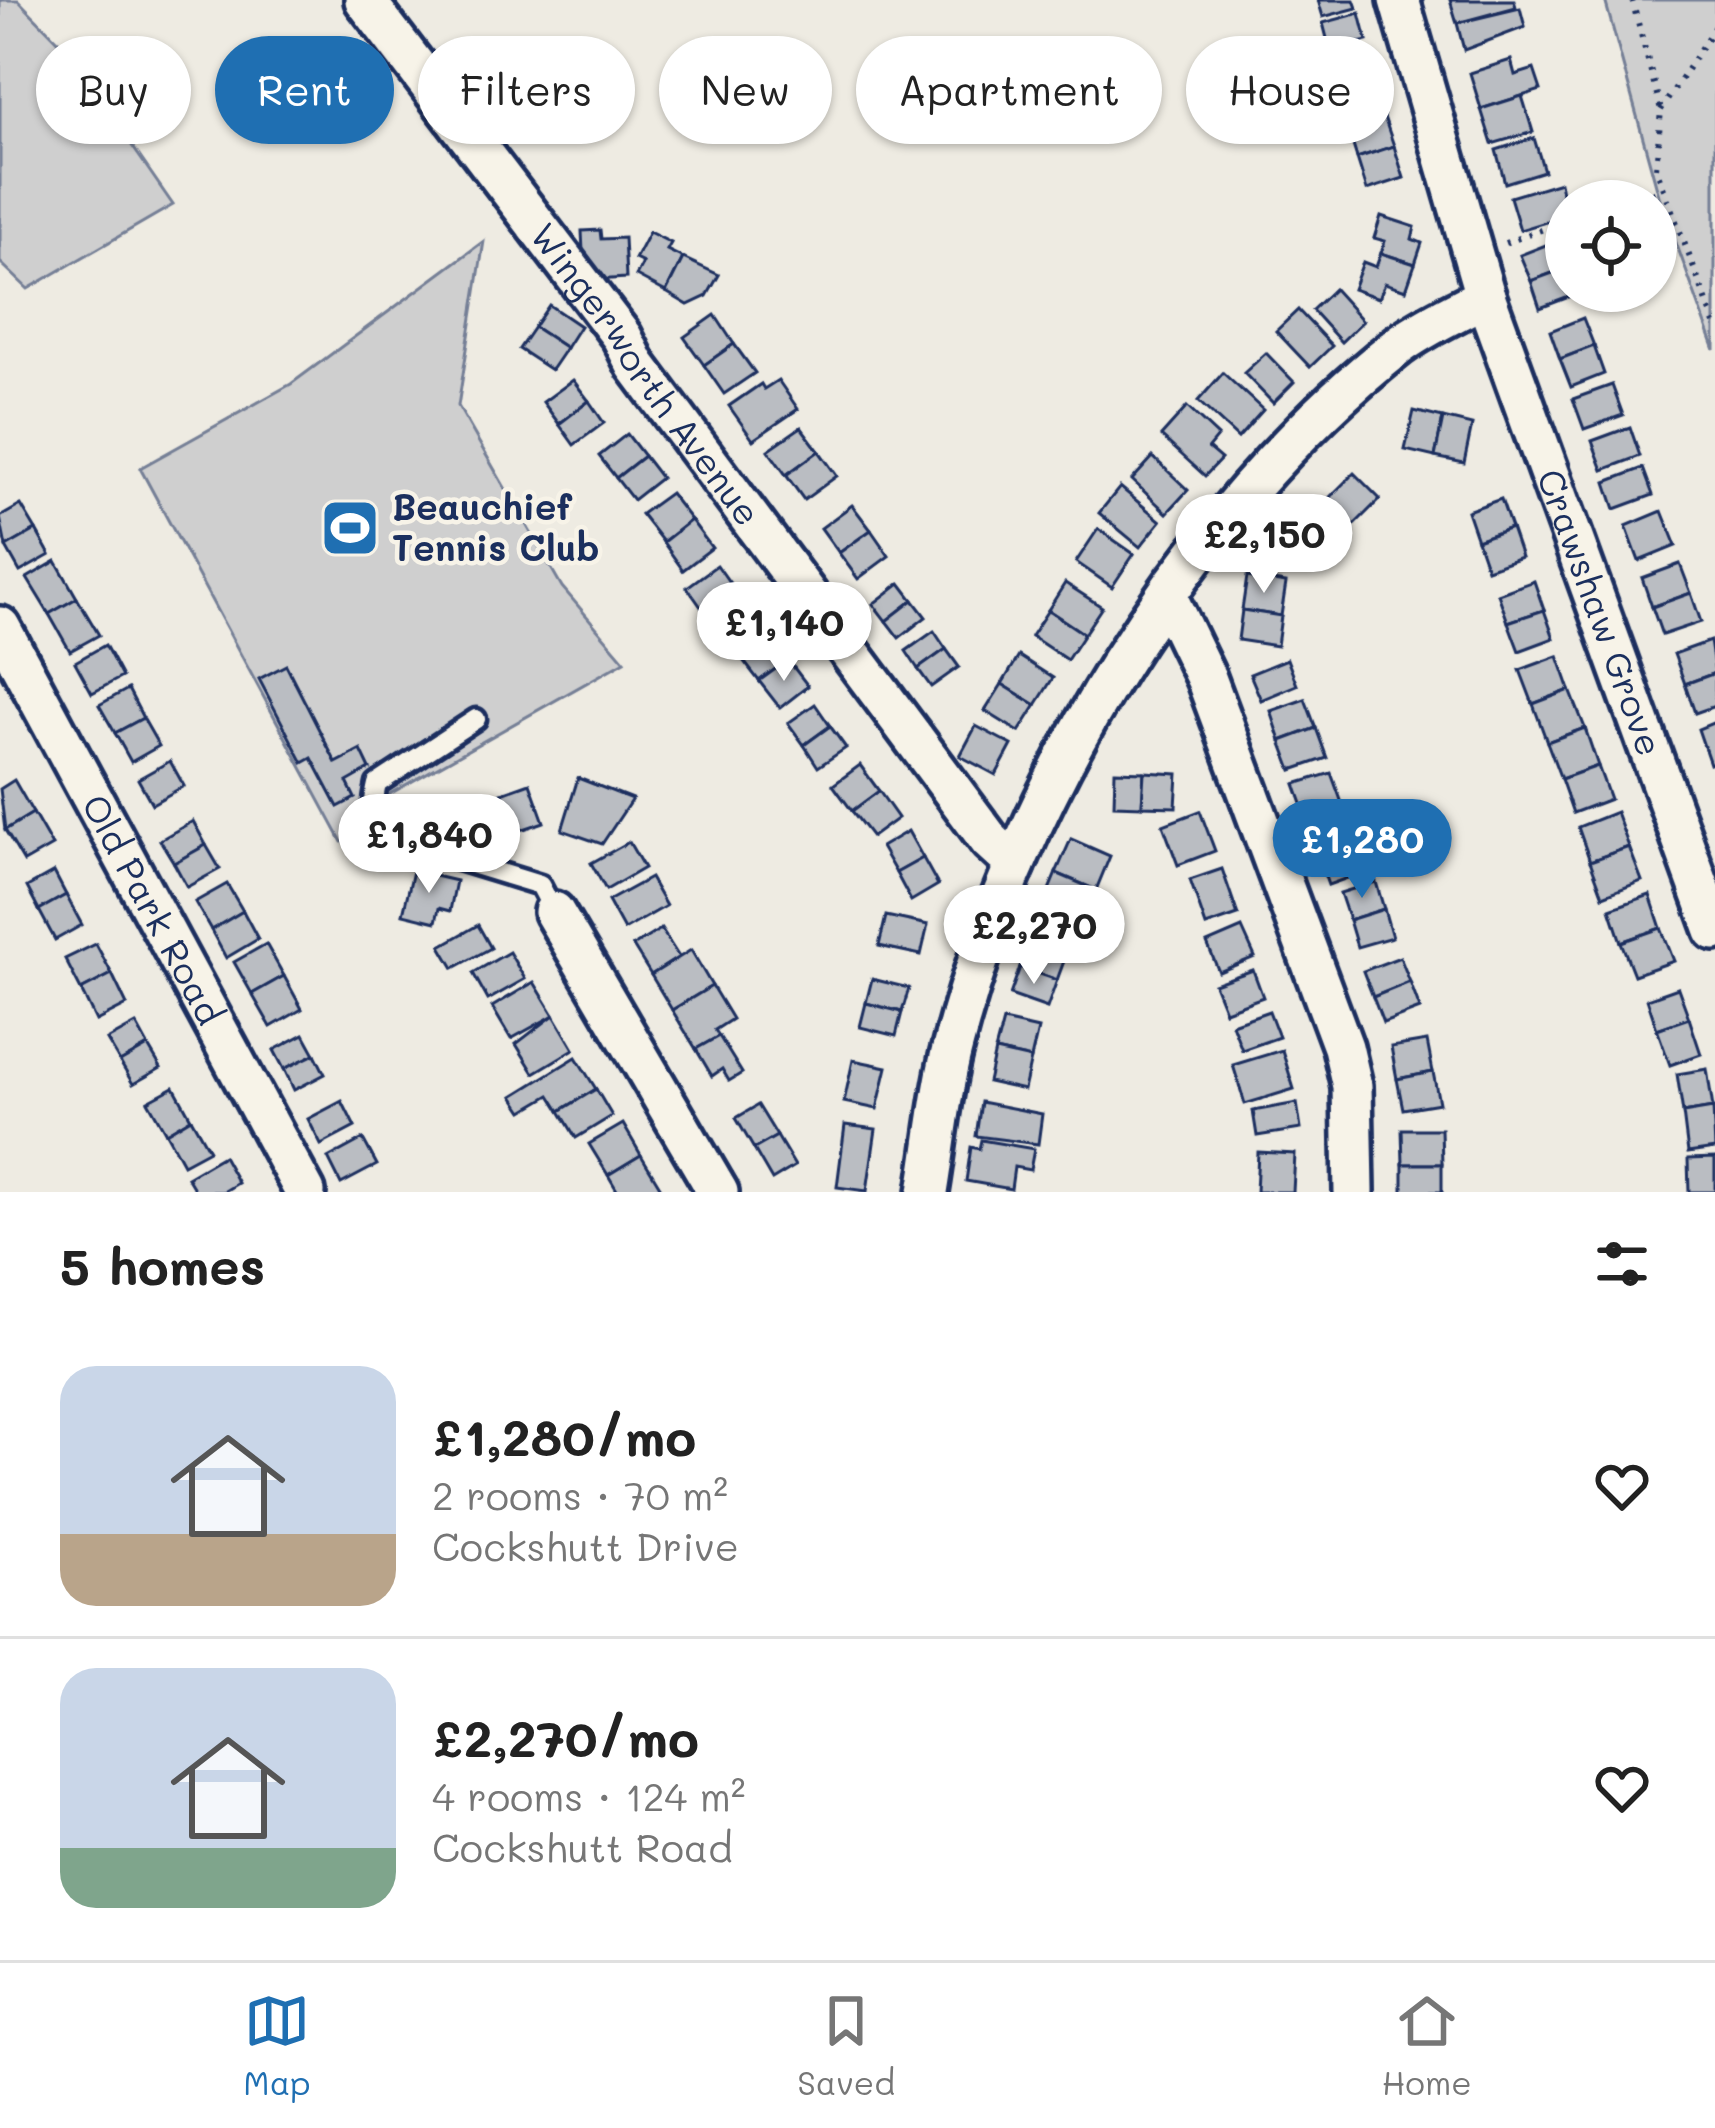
<!DOCTYPE html>
<html lang="en">
<head>
<meta charset="utf-8">
<style>
	:root { --surface:#fff; --page:#f6f6f6; --text:#222; --muted:#767676; --line:#e0e0e0; --accent:#1f6fb2 }
	body { margin:0; font-family:Mali,sans-serif; background:var(--page); color:var(--text); height:100vh; display:flex; flex-direction:column; font-size:45px; white-space:nowrap }
	* { box-sizing:border-box; margin:0 }
	p { font-size:39px; color:var(--muted) }
	.icon { flex:none; width:66px; height:66px; fill:none; stroke:currentColor; stroke-width:2; stroke-linecap:round; stroke-linejoin:round }
	.map { position:relative; height:1192px; overflow:hidden }
	.sheet { display:flex; flex-direction:column; background:var(--surface); flex:1 }
	.sheet>* { flex:none }
	.hud { position:absolute; left:36px; top:36px; width:1644px; height:108px; display:flex; gap:24px }
	.controls { position:absolute; left:1545px; top:180px; display:grid; gap:24px }
	.controls a { display:grid; place-items:center; width:132px; height:132px; border-radius:50%; background:var(--surface); box-shadow:0 3px 9px #0004; font-size:60px }
	.price { position:absolute; translate:-50% -102px; padding:0 27px; border-radius:42px; background:#fff; color:#222; font-size:39px; line-height:78px; filter:drop-shadow(0 3px 6px #0008) }
	.price::after { content:''; position:absolute; left:50%; top:72px; width:36px; height:27px; margin-left:-18px; background:inherit; clip-path:polygon(0 0,100% 0,50% 100%) }
	.price.current { background:var(--accent); color:#fff }
	ul { padding:0; list-style:none }
	li { display:flex; align-items:center; gap:36px; height:300px; padding:0 60px }
	li+li { border-top:3px solid var(--line) }
	li span { display:grid; place-items:center; flex:none; width:336px; height:240px; border-radius:36px; color:#555 }
	li>.icon { margin-inline-start:auto }
	span .icon { width:144px; height:144px; fill:#fffc; stroke-width:1 }
	li b { font-size:51px }
	h2 { display:flex; justify-content:space-between; align-items:center; height:144px; padding:0 60px; font-size:51px }
	.pill { padding:0 42px; border-radius:54px; background:var(--surface); box-shadow:0 3px 9px #0004; font-size:42px; line-height:108px }
	.pill.current { background:var(--accent); color:#fff }
	.tabs { display:flex; justify-content:space-around; align-items:center; height:168px; border-top:3px solid var(--line); background:var(--surface); font-size:33px; color:var(--muted) }
	.tabs a { display:grid; justify-items:center; gap:6px }
	.tabs .current { color:var(--accent) }
	.map>svg:first-child { display:block }
</style>
</head>
<body>
<div class="map">
<svg width="1715" height="1192" viewBox="0 0 1715 1192">
	<rect width="100%" height="100%" fill="#eeebe2"/>
	<filter id="ink" filterUnits="userSpaceOnUse"><feTurbulence type="fractalNoise" baseFrequency=".00833" numOctaves="2"/><feDisplacementMap in="SourceGraphic" scale="24" xChannelSelector="R" yChannelSelector="G"/><feConvolveMatrix kernelMatrix="1 2 1 2 8 2 1 2 1" color-interpolation-filters="sRGB"/></filter>
	<g filter="url(#ink)">
		<g fill="#cfcfcf" stroke="#757f96" stroke-width="3">
			<polygon points="0,0 18,0 63,46 173,205 28,289 0,262"/>
			<polygon points="1605,0 1715,0 1715,350 1659,196"/>
			<polygon points="484,241 458,406 562,587 625,661 388,795 403,836 342,842 140,468 291,384"/>
		</g>
		<g fill="#babdc2" stroke="#1b2f5e" stroke-width="3">
			<polygon points="1318,0 1354,0 1357,8 1323,17"/>
			<polygon points="1450,0 1514,0 1516,7 1457,23"/>
			<polygon points="1520,8 1525,27 1464,50 1457,23"/>
			<polygon points="1360,13 1367,41 1330,50 1323,23"/>
			<polygon points="1511,60 1515,75 1534,69 1541,90 1481,109 1470,73"/>
			<polygon points="1371,66 1378,94 1337,104 1330,76"/>
			<polygon points="1522,96 1533,132 1492,144 1481,109"/>
			<polygon points="1383,114 1394,146 1357,158 1347,126"/>
			<polygon points="1534,138 1544,171 1505,183 1496,150"/>
			<polygon points="1394,146 1404,178 1367,190 1357,158"/>
			<polygon points="1560,182 1566,216 1520,230 1510,197"/>
			<polygon points="1381,216 1415,227 1412,239 1422,243 1415,264 1381,253 1385,241 1374,238"/>
			<polygon points="600,230 601,239 624,238 626,278 596,280 584,273 582,231"/>
			<polygon points="649,232 671,243 667,250 683,258 666,292 636,276 643,263 635,259"/>
			<polygon points="1556,241 1566,268 1531,281 1520,255"/>
			<polygon points="1381,253 1415,264 1406,290 1385,283 1379,298 1353,289 1363,262 1376,267"/>
			<polygon points="683,258 719,275 707,296 688,305 666,292"/>
			<polygon points="1566,268 1566,291 1577,294 1540,308 1531,281"/>
			<polygon points="1334,289 1363,321 1341,342 1312,310"/>
			<polygon points="549,305 580,326 566,348 534,327"/>
			<polygon points="1298,310 1332,346 1310,367 1276,331"/>
			<polygon points="715,315 734,344 704,365 684,337"/>
			<polygon points="1583,318 1594,346 1560,359 1550,331"/>
			<polygon points="534,327 566,348 551,370 519,349"/>
			<polygon points="734,344 755,373 724,394 704,365"/>
			<polygon points="1594,346 1604,374 1571,387 1560,359"/>
			<polygon points="1266,353 1294,382 1273,403 1244,373"/>
			<polygon points="1223,373 1263,410 1238,438 1198,401"/>
			<polygon points="573,380 589,401 559,424 543,402"/>
			<polygon points="778,380 798,409 753,440 729,406 761,384 764,389"/>
			<polygon points="1612,385 1623,415 1584,429 1573,399"/>
			<polygon points="589,401 604,423 574,445 559,424"/>
			<polygon points="1187,407 1218,436 1208,448 1221,459 1205,476 1161,436"/>
			<polygon points="1414,411 1443,418 1435,457 1405,450"/>
			<polygon points="1443,418 1472,425 1464,463 1435,457"/>
			<polygon points="801,427 819,451 786,475 768,450"/>
			<polygon points="1630,427 1640,456 1603,470 1592,441"/>
			<polygon points="627,434 644,456 616,478 599,456"/>
			<polygon points="819,451 837,476 804,500 786,475"/>
			<polygon points="644,456 661,478 633,500 616,478"/>
			<polygon points="1153,457 1188,490 1167,513 1132,480"/>
			<polygon points="1643,468 1653,495 1615,509 1606,482"/>
			<polygon points="1354,473 1380,499 1349,530 1323,504"/>
			<polygon points="1120,487 1161,521 1140,547 1099,513"/>
			<polygon points="670,493 691,520 663,542 641,514"/>
			<polygon points="1501,499 1511,528 1477,540 1467,511"/>
			<polygon points="21,505 36,530 6,547 0,517"/>
			<polygon points="852,505 871,530 839,553 821,528"/>
			<polygon points="1662,511 1676,546 1639,561 1626,526"/>
			<polygon points="1309,513 1337,540 1309,570 1281,544"/>
			<polygon points="691,520 712,548 683,570 663,542"/>
			<polygon points="1511,528 1521,557 1487,569 1477,540"/>
			<polygon points="1098,529 1134,554 1112,587 1076,562"/>
			<polygon points="36,530 50,555 20,572 6,547"/>
			<polygon points="871,530 889,556 858,579 839,553"/>
			<polygon points="56,561 77,598 49,614 27,578"/>
			<polygon points="1680,564 1691,593 1652,607 1642,578"/>
			<polygon points="717,565 736,592 706,614 687,587"/>
			<polygon points="1247,577 1286,583 1281,616 1242,610"/>
			<polygon points="1534,581 1544,610 1508,622 1498,594"/>
			<polygon points="900,583 913,600 886,621 873,604"/>
			<polygon points="1065,583 1102,607 1084,634 1048,610"/>
			<polygon points="736,592 755,619 725,641 706,614"/>
			<polygon points="1691,593 1701,622 1662,635 1652,607"/>
			<polygon points="77,598 99,635 70,651 49,614"/>
			<polygon points="913,600 926,617 899,638 886,621"/>
			<polygon points="1048,610 1084,634 1067,660 1031,636"/>
			<polygon points="1242,610 1281,616 1277,646 1238,640"/>
			<polygon points="1544,610 1554,638 1519,651 1508,622"/>
			<polygon points="934,631 946,649 918,669 906,651"/>
			<polygon points="768,633 788,660 759,681 739,655"/>
			<polygon points="1710,641 1715,673 1685,684 1674,654"/>
			<polygon points="105,645 122,677 92,693 75,662"/>
			<polygon points="946,649 959,667 931,687 918,669"/>
			<polygon points="1019,656 1053,678 1036,705 1002,684"/>
			<polygon points="1558,656 1570,690 1533,704 1520,670"/>
			<polygon points="1287,659 1297,685 1261,700 1250,674"/>
			<polygon points="788,660 808,686 780,708 759,681"/>
			<polygon points="286,665 336,763 361,750 370,769 347,782 355,798 338,807 312,758 303,763 259,679"/>
			<polygon points="1715,673 1715,706 1695,713 1685,684"/>
			<polygon points="1002,684 1036,705 1019,732 985,711"/>
			<polygon points="128,689 143,718 115,733 99,705"/>
			<polygon points="1570,690 1585,728 1547,742 1533,704"/>
			<polygon points="1305,699 1316,728 1281,741 1271,711"/>
			<polygon points="815,704 830,726 804,745 788,723"/>
			<polygon points="143,718 159,746 131,762 115,733"/>
			<polygon points="1715,722 1715,762 1710,764 1698,729"/>
			<polygon points="830,726 846,748 818,767 804,745"/>
			<polygon points="976,726 1012,745 996,775 960,756"/>
			<polygon points="1316,728 1327,758 1292,770 1281,741"/>
			<polygon points="1585,728 1598,766 1561,779 1547,742"/>
			<polygon points="170,761 184,786 152,804 138,779"/>
			<polygon points="860,765 879,791 852,811 833,785"/>
			<polygon points="1598,766 1610,799 1573,813 1561,779"/>
			<polygon points="1115,771 1144,772 1142,806 1114,805"/>
			<polygon points="1144,772 1178,774 1176,807 1142,806"/>
			<polygon points="1331,773 1342,803 1306,815 1295,784"/>
			<polygon points="578,778 632,799 602,844 562,830"/>
			<polygon points="14,780 33,813 5,830 0,789"/>
			<polygon points="530,783 544,822 515,832 502,793"/>
			<polygon points="879,791 898,818 872,837 852,811"/>
			<polygon points="1342,803 1353,836 1317,848 1306,815"/>
			<polygon points="471,805 500,826 476,859 447,837"/>
			<polygon points="1200,811 1215,851 1178,865 1163,825"/>
			<polygon points="1616,812 1629,847 1590,861 1578,827"/>
			<polygon points="33,813 52,846 24,862 5,830"/>
			<polygon points="193,821 206,845 174,863 160,840"/>
			<polygon points="908,831 923,858 896,873 881,847"/>
			<polygon points="1071,839 1110,856 1096,890 1056,873"/>
			<polygon points="629,842 644,868 606,890 591,863"/>
			<polygon points="1357,843 1367,871 1328,885 1318,857"/>
			<polygon points="206,845 220,869 187,887 174,863"/>
			<polygon points="1629,847 1642,881 1603,896 1590,861"/>
			<polygon points="923,858 938,885 911,901 896,873"/>
			<polygon points="1222,869 1238,915 1206,926 1190,880"/>
			<polygon points="413,871 456,881 450,911 439,908 436,922 403,914"/>
			<polygon points="54,872 66,895 39,910 27,887"/>
			<polygon points="1056,873 1096,890 1081,923 1042,907"/>
			<polygon points="650,878 666,906 624,930 608,901"/>
			<polygon points="1376,882 1384,909 1349,920 1340,893"/>
			<polygon points="227,884 243,911 211,930 195,902"/>
			<polygon points="66,895 82,925 55,940 39,910"/>
			<polygon points="1650,895 1661,928 1621,942 1610,909"/>
			<polygon points="1384,909 1392,937 1357,947 1349,920"/>
			<polygon points="243,911 258,939 226,958 211,930"/>
			<polygon points="886,916 928,925 921,955 879,946"/>
			<polygon points="478,925 491,948 454,968 441,946"/>
			<polygon points="1242,928 1255,957 1219,972 1207,943"/>
			<polygon points="1661,928 1674,961 1634,975 1621,942"/>
			<polygon points="661,929 679,957 651,975 633,946"/>
			<polygon points="1030,939 1067,953 1057,980 1020,967"/>
			<polygon points="96,944 112,974 81,990 65,959"/>
			<polygon points="266,944 284,976 252,994 234,962"/>
			<polygon points="691,950 712,986 672,1010 651,975"/>
			<polygon points="509,952 525,979 488,1000 473,973"/>
			<polygon points="1400,957 1410,982 1373,997 1363,971"/>
			<polygon points="1020,967 1057,980 1047,1008 1010,995"/>
			<polygon points="1253,970 1263,997 1225,1011 1214,984"/>
			<polygon points="112,974 127,1005 96,1021 81,990"/>
			<polygon points="284,976 302,1009 271,1027 252,994"/>
			<polygon points="872,979 909,988 902,1012 866,1003"/>
			<polygon points="534,982 554,1015 511,1039 492,1007"/>
			<polygon points="1410,982 1420,1009 1383,1023 1373,997"/>
			<polygon points="712,986 732,1019 715,1030 719,1036 696,1049 672,1010"/>
			<polygon points="1678,988 1689,1018 1657,1029 1647,999"/>
			<polygon points="866,1003 902,1012 896,1036 860,1027"/>
			<polygon points="1269,1011 1279,1037 1242,1050 1232,1024"/>
			<polygon points="554,1015 574,1049 534,1073 516,1044"/>
			<polygon points="1689,1018 1701,1054 1670,1065 1657,1029"/>
			<polygon points="1003,1021 1038,1029 1031,1059 995,1051"/>
			<polygon points="136,1024 148,1046 120,1062 107,1040"/>
			<polygon points="304,1034 315,1054 284,1069 274,1050"/>
			<polygon points="719,1036 742,1073 729,1081 722,1069 712,1076 696,1049"/>
			<polygon points="1427,1041 1433,1072 1397,1079 1391,1047"/>
			<polygon points="148,1046 161,1068 133,1084 120,1062"/>
			<polygon points="1282,1050 1294,1089 1245,1104 1233,1065"/>
			<polygon points="995,1051 1031,1059 1024,1090 988,1082"/>
			<polygon points="315,1054 325,1074 294,1090 284,1069"/>
			<polygon points="576,1057 596,1089 560,1111 550,1095 523,1111 513,1096"/>
			<polygon points="853,1060 887,1067 877,1109 844,1102"/>
			<polygon points="1707,1069 1713,1108 1683,1113 1677,1074"/>
			<polygon points="1433,1072 1439,1103 1403,1109 1397,1079"/>
			<polygon points="174,1087 191,1118 166,1133 148,1101"/>
			<polygon points="596,1089 612,1116 576,1138 560,1111"/>
			<polygon points="342,1101 355,1127 321,1145 308,1119"/>
			<polygon points="981,1102 1042,1114 1038,1144 976,1136"/>
			<polygon points="1297,1103 1301,1129 1257,1136 1253,1111"/>
			<polygon points="758,1105 777,1136 754,1149 736,1118"/>
			<polygon points="1713,1108 1715,1149 1688,1153 1683,1113"/>
			<polygon points="191,1118 209,1150 183,1164 166,1133"/>
			<polygon points="623,1124 641,1155 608,1175 589,1144"/>
			<polygon points="845,1125 876,1129 867,1191 837,1187"/>
			<polygon points="1402,1129 1441,1129 1442,1164 1403,1164"/>
			<polygon points="777,1136 795,1166 772,1180 754,1149"/>
			<polygon points="363,1139 377,1165 341,1184 328,1158"/>
			<polygon points="981,1140 1034,1149 1030,1170 1014,1167 1011,1189 966,1181 971,1147 979,1149"/>
			<polygon points="1258,1152 1295,1154 1293,1192 1256,1192"/>
			<polygon points="641,1155 661,1188 618,1192 608,1175"/>
			<polygon points="223,1156 238,1183 223,1192 196,1192 187,1177"/>
			<polygon points="1715,1158 1715,1192 1689,1192 1688,1159"/>
			<rect x="1403" y="1164" width="39" height="28"/>
		</g>
		<g fill="none" stroke-linecap="round" stroke-linejoin="round">
			<g stroke="#1b2f5e" stroke-width="27">
				<path id="lane" d="M476,719l-99,65c-6,26 -6,39 16,56l147,45 14,27"/>
			</g>
			<g stroke="#1b2f5e" stroke-width="48">
				<g id="street">
					<path id="s1" d="M365,0l257,337 14,28 354,476 25,23"/>
					<path id="s2" d="M1399,0l86,296 230,634"/>
					<polyline points="1167,597 1206,678 1343,1047 1352,1086 1354,1192"/>
					<path id="s3" d="M0,627l305,565"/>
					<polyline points="554,912 718,1192"/>
					<path d="M928,1192c8,-47 12,-97 24,-143 66,-260 236,-537 446,-703 26,-20 59,-34 87,-50"/>
				</g>
			</g>
			<g stroke="#1b2f5e" stroke-width="6" stroke-dasharray="3 9" stroke-linecap="butt">
				<polyline points="1632,0 1661,110 1656,168 1715,324"/>
				<polyline points="1661,110 1715,26"/>
				<polyline points="1629,201 1663,190"/>
				<polyline points="1505,243 1566,221"/>
			</g>
			<use href="#lane" stroke="#f7f3e8" stroke-width="18"/>
			<use href="#street" stroke="#f7f3e8" stroke-width="39"/>
		</g>
	</g>
	<defs>
		<g id="stadium-square" transform="scale(3)"><rect x="-9" y="-9" width="18" height="18" rx="4" fill="#1f6fb2" stroke="#f7f3e8"/><path d="M0-5a6.5 5 0 1 0 0 10a6.5 5 0 1 0 0-10ZM-3.5-1.8h7v3.6h-7Z" fill="#fff"/></g>
	</defs>
	<g fill-rule="evenodd">
		<use href="#stadium-square" x="350" y="528"/>
	</g>
	<g text-anchor="middle" stroke-width="9" stroke-linejoin="round" paint-order="stroke">
		<g font-size="36" fill="#1b2f5e" stroke="#f7f3e8">
			<text dy="13" stroke="none"><textPath href="#s1" startOffset="468">Wingerworth Avenue</textPath></text>
			<text dy="13" stroke="none"><textPath href="#s2" startOffset="645">Crawshaw Grove</textPath></text>
			<text dy="13" stroke="none"><textPath href="#s3" startOffset="321">Old Park Road</textPath></text>
		</g>
		<g font-size="36" font-weight="bold" fill="#1b2f5e" stroke="#f7f3e8" text-anchor="start">
			<text x="392" y="520">Beauchief<tspan x="392" dy="41">Tennis Club</tspan></text>
		</g>
	</g>
</svg>
<div class="controls">
<a><svg class="icon" aria-label="locate" viewBox="0 0 24 24"><circle cx="12" cy="12" r="6"/><path d="M12 2v4M12 18v4M2 12h4M18 12h4"/></svg></a>
</div>
<b class="price" style="left:1264px;top:596px">£2,150</b>
<b class="price" style="left:784px;top:684px">£1,140</b>
<b class="price" style="left:429px;top:896px">£1,840</b>
<b class="price current" style="left:1362px;top:901px">£1,280</b>
<b class="price" style="left:1034px;top:987px">£2,270</b>
<div class="hud">
<a class="pill">Buy</a>
<a class="pill current">Rent</a>
<a class="pill">Filters</a>
<a class="pill">New</a>
<a class="pill">Apartment</a>
<a class="pill">House</a>
</div>
</div>
<section class="sheet">
<h2>5 homes<svg class="icon" aria-label="filters" viewBox="0 0 24 24"><path d="M4 7h16M4 17h16"/><circle cx="9" cy="7" r="2"/><circle cx="15" cy="17" r="2"/></svg></h2>
<ul>
<li><span style="background:linear-gradient(#c9d6e8 70%,#b9a48a 0)"><svg class="icon" aria-label="home" viewBox="0 0 24 24"><path d="M3 11l9-7 9 7M6 9v11h12V9"/></svg></span><div><b>£1,280/mo</b><p>2 rooms · 70 m²</p><p>Cockshutt Drive</p></div><svg class="icon" aria-label="heart" viewBox="0 0 24 24"><path d="M12 20l-8-8c-3-5 5-10 8-4 3-6 11-1 8 4z"/></svg></li>
<li><span style="background:linear-gradient(#c9d6e8 75%,#7fa58c 0)"><svg class="icon" aria-label="home" viewBox="0 0 24 24"><path d="M3 11l9-7 9 7M6 9v11h12V9"/></svg></span><div><b>£2,270/mo</b><p>4 rooms · 124 m²</p><p>Cockshutt Road</p></div><svg class="icon" aria-label="heart" viewBox="0 0 24 24"><path d="M12 20l-8-8c-3-5 5-10 8-4 3-6 11-1 8 4z"/></svg></li>
</ul>
</section>
<nav class="tabs">
<a class="current"><svg class="icon" aria-label="map" viewBox="0 0 24 24"><path d="M3 6l6-2 6 2 6-2v14l-6 2-6-2-6 2zM9 4v14M15 6v14"/></svg>Map</a>
<a><svg class="icon" aria-label="saved" viewBox="0 0 24 24"><path d="M7 4h10v16l-5-4-5 4z"/></svg>Saved</a>
<a><svg class="icon" aria-label="home" viewBox="0 0 24 24"><path d="M3 11l9-7 9 7M6 9v11h12V9"/></svg>Home</a>
</nav>
</body>
</html>
